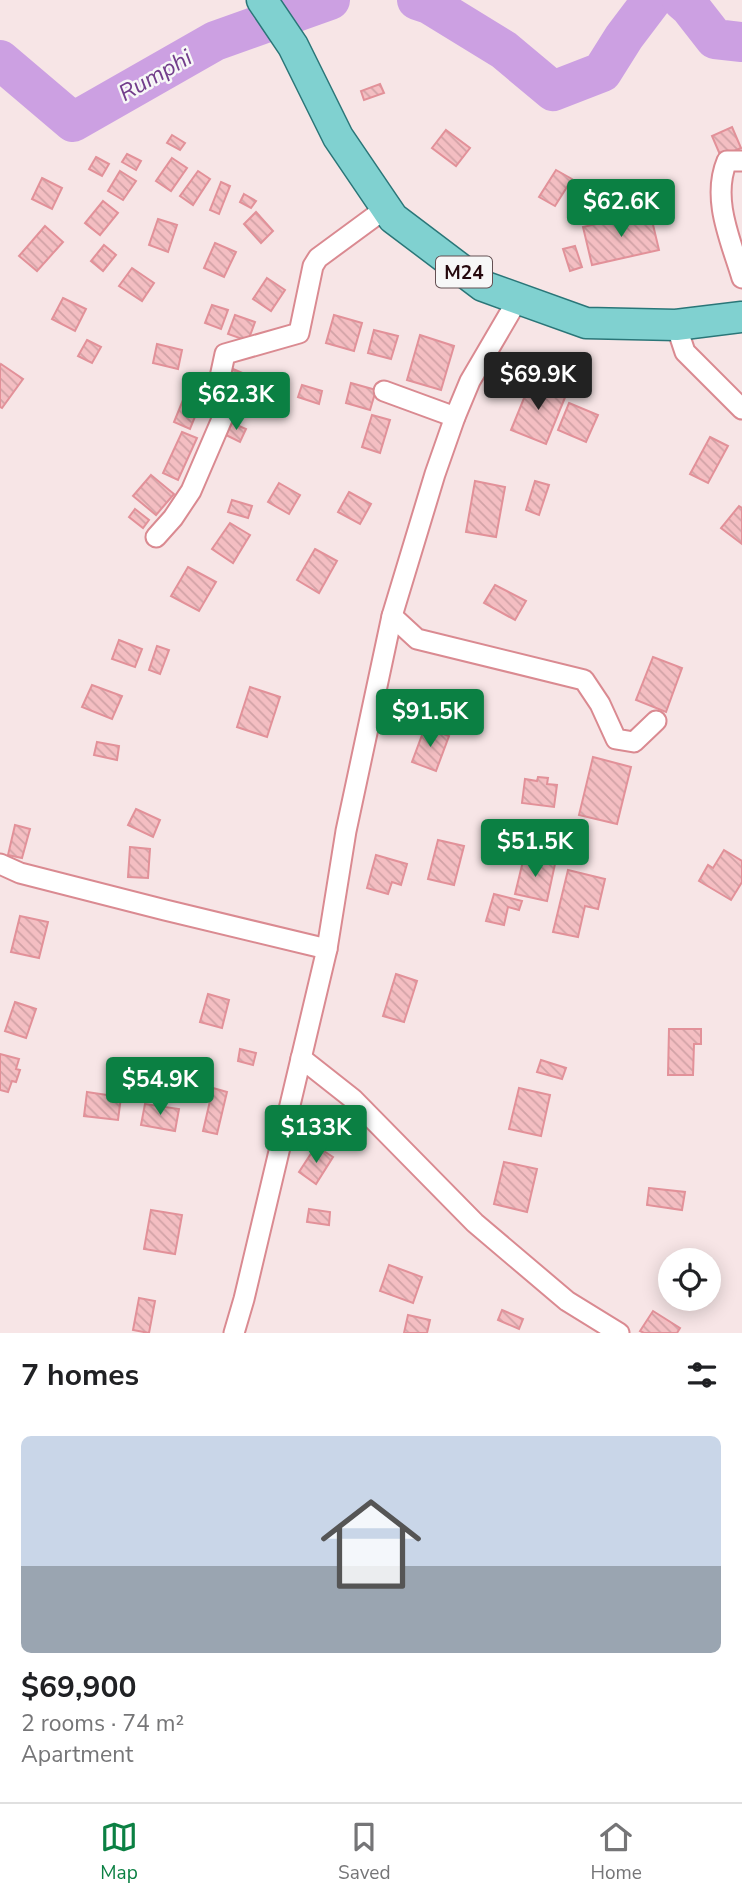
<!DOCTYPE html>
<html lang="en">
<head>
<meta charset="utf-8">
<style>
	:root { --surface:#fff; --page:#f2f2f2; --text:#202124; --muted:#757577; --line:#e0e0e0; --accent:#0b8043 }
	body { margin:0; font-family:"Nunito Sans",sans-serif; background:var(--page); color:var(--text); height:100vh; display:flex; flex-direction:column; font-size:26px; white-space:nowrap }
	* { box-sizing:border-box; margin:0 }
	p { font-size:23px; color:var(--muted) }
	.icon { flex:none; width:38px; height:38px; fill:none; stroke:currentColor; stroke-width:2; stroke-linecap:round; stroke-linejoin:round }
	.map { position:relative; height:1333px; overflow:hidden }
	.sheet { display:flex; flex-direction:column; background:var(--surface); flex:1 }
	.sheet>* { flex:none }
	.controls { position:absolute; left:658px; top:1248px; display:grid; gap:14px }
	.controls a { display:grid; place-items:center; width:63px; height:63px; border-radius:50%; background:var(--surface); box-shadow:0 4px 18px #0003; font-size:35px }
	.price { position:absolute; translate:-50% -60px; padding:0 16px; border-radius:7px; background:var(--accent); color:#fff; font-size:23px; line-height:46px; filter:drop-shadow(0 2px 4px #0008) }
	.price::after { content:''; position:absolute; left:50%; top:42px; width:21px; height:16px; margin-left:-10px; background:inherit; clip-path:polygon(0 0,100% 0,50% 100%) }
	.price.on { background:#222; color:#fff }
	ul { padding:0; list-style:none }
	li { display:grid; align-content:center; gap:14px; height:371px; padding:0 21px }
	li+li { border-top:2px solid var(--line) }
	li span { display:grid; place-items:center; height:217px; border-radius:10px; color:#555 }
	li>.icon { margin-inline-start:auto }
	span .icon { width:126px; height:126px; fill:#fffc; stroke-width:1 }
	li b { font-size:30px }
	h2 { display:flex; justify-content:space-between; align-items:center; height:84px; padding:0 21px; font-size:30px }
	.dock { display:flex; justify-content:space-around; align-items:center; height:98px; border-top:2px solid var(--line); background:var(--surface); font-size:19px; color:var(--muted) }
	.dock a { display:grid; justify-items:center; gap:4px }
	.dock .on { color:var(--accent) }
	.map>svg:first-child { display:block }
</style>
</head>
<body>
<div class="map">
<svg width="742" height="1333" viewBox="0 0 742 1333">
	<defs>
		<pattern id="building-back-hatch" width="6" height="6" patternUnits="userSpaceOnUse" patternTransform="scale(1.75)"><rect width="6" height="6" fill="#f4bec2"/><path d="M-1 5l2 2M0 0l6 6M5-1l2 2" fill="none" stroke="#d1a2a6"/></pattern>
	</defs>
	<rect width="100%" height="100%" fill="#f7e5e6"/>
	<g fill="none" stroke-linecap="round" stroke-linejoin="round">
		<g stroke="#cca0e2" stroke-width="40">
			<polyline points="417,0 429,4 504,50 553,91 602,72 624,37 652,0"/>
			<polyline points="682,0 690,7 715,39 742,42"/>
			<polyline points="0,60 73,122 215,41 330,0"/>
		</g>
	</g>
	<g fill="url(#building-back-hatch)" stroke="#e29199" stroke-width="2">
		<polygon points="380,84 384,93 364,100 361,91"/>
		<polygon points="732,127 741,148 721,157 712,136"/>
		<polygon points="446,130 470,148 456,166 432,148"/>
		<polygon points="172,135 185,143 180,150 167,143"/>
		<polygon points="127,154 141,161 136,170 122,162"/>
		<polygon points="96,157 109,164 102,176 89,169"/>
		<polygon points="172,158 187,168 171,191 156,181"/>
		<polygon points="556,170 572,179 555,206 539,197"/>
		<polygon points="120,171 136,181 123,200 108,191"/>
		<polygon points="198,171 210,179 193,205 180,196"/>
		<polygon points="42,178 62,188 52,209 32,199"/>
		<polygon points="221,182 230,186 219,214 210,210"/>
		<polygon points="244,194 256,201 251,208 240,202"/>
		<polygon points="103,201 118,213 100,235 85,223"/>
		<polygon points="256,212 273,231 261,243 244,224"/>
		<polygon points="650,212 659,250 592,265 583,227"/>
		<polygon points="158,219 177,225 168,252 149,245"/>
		<polygon points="45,226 63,242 37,271 19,256"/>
		<polygon points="215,243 236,252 224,277 204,268"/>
		<polygon points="104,245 116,255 103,271 91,261"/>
		<polygon points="575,246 582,267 570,271 563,249"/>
		<polygon points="132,268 154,283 142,301 119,286"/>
		<polygon points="267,278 285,290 271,311 253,299"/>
		<polygon points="63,298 86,309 75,331 52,319"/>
		<polygon points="212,305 228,310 221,329 205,323"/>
		<polygon points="235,315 255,322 248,341 228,334"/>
		<polygon points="334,315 362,323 354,351 326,343"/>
		<polygon points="374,330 398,336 391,359 368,353"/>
		<polygon points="420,335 454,346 441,390 407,380"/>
		<polygon points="87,340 101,347 92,363 78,356"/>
		<polygon points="157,344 182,350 178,369 153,363"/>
		<polygon points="1,364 23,379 2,408 0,407 0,366"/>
		<polygon points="233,369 252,377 247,391 227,384"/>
		<polygon points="531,381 566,395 546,444 511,430"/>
		<polygon points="351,383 376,390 370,410 346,403"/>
		<polygon points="264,385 285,392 283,401 261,395"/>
		<polygon points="302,385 322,391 319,404 298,397"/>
		<polygon points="187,390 203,397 190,429 174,422"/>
		<polygon points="569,403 598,415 586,442 558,430"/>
		<polygon points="372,415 390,420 380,453 362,447"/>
		<polygon points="232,423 246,429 240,442 226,435"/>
		<polygon points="182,432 197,438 178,480 163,473"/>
		<polygon points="710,437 728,446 708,483 690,474"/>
		<polygon points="151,475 174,494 156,515 133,496"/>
		<polygon points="475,481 505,487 496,537 466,532"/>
		<polygon points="535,481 549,485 539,515 526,510"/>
		<polygon points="279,483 300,495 289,514 268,502"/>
		<polygon points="349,492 371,504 360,524 338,512"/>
		<polygon points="232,500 252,506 248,518 228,512"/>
		<polygon points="739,506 742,508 742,544 721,528"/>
		<polygon points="135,509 149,520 143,528 129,517"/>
		<polygon points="230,523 250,535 233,563 212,549"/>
		<polygon points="315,549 337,561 319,593 297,580"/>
		<polygon points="188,567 216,582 199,611 171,596"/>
		<polygon points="495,585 526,601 515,620 484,603"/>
		<polygon points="119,640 142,649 135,667 112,659"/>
		<polygon points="157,646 169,650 160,674 149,670"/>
		<polygon points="653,657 682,668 666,712 636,700"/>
		<polygon points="92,685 122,696 112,719 82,707"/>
		<polygon points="250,687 280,697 267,737 237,727"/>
		<polygon points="425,727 449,736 436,771 412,762"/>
		<polygon points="97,742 119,746 117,760 94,755"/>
		<polygon points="593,757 631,767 617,824 579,815"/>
		<polygon points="538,777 548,778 547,784 557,785 554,807 522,803 525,779 537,781"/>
		<polygon points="136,809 160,820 153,837 128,825"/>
		<polygon points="15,825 30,829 22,858 8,855"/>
		<polygon points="438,840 464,846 454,885 428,879"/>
		<polygon points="130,847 150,849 148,878 128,877"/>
		<polygon points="724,850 742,861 742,882 731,900 699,881 708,865 713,868"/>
		<polygon points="376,855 407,864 401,885 392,882 388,894 367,888"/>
		<polygon points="524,857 555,864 547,901 515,894"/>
		<polygon points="568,870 605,879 598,909 585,906 578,937 553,932"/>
		<polygon points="494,894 522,901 519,910 508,907 504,925 486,921"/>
		<polygon points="20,916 48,922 39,958 11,952"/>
		<polygon points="396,974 417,981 404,1022 383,1016"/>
		<polygon points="208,994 229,1000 222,1028 200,1022"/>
		<polygon points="15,1002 36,1009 26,1038 5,1031"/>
		<polygon points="669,1029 701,1029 701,1044 694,1044 693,1075 668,1075"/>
		<polygon points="240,1049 256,1053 253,1065 238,1061"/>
		<polygon points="0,1054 19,1059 16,1069 20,1070 16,1082 12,1081 8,1092 0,1090"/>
		<polygon points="541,1060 566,1068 562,1079 537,1072"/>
		<polygon points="213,1088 227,1092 217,1134 203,1131"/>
		<polygon points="519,1088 550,1095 541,1136 509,1129"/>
		<polygon points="87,1092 121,1097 118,1120 84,1116"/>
		<polygon points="145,1104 179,1109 175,1131 141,1125"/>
		<polygon points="316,1146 333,1157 316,1184 299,1172"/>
		<polygon points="504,1162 537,1169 527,1212 494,1204"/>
		<polygon points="649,1188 685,1192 682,1210 647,1205"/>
		<polygon points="309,1209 330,1212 329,1225 307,1222"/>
		<polygon points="151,1210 182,1215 175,1254 144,1249"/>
		<polygon points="389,1265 422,1277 413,1303 380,1291"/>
		<polygon points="139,1298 155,1301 149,1333 133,1330"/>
		<polygon points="502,1310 523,1319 519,1329 498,1320"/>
		<polygon points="653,1311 680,1328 677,1333 644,1333 640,1331"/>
		<polygon points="408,1315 430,1320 427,1333 404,1333"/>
	</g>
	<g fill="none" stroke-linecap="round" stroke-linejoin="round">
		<g stroke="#da8a91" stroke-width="23">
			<g id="minor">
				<path d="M742,161h-15c-16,38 4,80 15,117"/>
				<polyline points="676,325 685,352 742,409"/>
				<polyline points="384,391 455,417"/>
				<polyline points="156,537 173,518 191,491 228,405 220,377 225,354 299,333 313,266 318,258 386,208"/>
				<polyline points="392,616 417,639 584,680 600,704 616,739 634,742 656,721"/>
				<polyline points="0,864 20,873 165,910 327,949"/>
				<polyline points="301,1058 353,1099 475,1223 567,1301 619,1333"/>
				<polyline points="234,1333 244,1299 327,949 346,831 392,616 435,474 455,417 470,381 518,299"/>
			</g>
		</g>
		<g stroke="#2a7678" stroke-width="33">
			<polyline id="primary" points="262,0 293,46 338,137 393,218 483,286 586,323 676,325 742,317"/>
		</g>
		<use href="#minor" stroke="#fff" stroke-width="19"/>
		<use href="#primary" stroke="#80d1d0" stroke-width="30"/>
	</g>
	<g text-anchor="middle" stroke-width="5" stroke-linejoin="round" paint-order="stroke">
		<rect fill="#f7f7f7" stroke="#645053" stroke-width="2" x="436" y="256.5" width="56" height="31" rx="5"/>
		<g font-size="19" font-weight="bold" fill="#25080d">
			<text x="464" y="279">M24</text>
		</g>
		<g font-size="23" font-style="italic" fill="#723d8b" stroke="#f7f7f7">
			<text transform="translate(155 75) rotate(-30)" y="8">Rumphi</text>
		</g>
	</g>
</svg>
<div class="controls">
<a><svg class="icon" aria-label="locate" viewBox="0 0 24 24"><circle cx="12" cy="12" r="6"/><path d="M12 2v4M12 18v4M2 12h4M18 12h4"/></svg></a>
</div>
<b class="price" style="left:621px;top:239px">$62.6K</b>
<b class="price on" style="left:538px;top:412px">$69.9K</b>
<b class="price" style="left:236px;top:432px">$62.3K</b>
<b class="price" style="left:430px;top:749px">$91.5K</b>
<b class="price" style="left:535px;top:879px">$51.5K</b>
<b class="price" style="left:160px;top:1117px">$54.9K</b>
<b class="price" style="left:316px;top:1165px">$133K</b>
</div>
<section class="sheet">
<h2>7 homes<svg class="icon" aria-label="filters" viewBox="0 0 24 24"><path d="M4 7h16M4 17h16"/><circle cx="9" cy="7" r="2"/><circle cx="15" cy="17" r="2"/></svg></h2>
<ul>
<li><span style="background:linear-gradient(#c9d6e8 60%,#9aa5b1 0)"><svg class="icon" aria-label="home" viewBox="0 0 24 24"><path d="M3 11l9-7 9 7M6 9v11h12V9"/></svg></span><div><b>$69,900</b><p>2 rooms · 74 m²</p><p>Apartment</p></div></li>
</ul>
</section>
<nav class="dock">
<a class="on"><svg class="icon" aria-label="map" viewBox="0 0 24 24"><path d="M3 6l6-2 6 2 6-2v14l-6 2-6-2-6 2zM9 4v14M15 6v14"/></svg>Map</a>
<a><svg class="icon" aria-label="saved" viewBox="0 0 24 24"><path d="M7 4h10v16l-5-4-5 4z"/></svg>Saved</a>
<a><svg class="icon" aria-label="home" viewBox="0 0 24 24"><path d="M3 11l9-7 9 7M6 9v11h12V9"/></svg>Home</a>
</nav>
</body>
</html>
